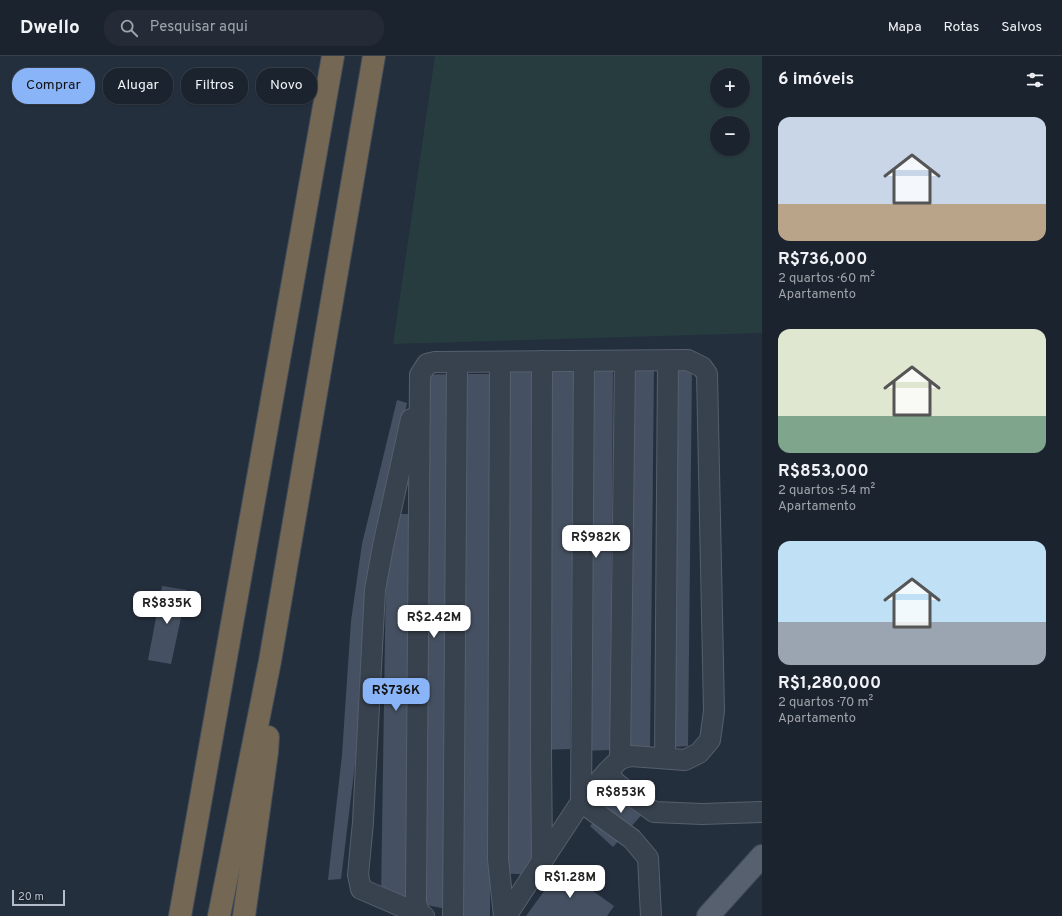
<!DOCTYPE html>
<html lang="pt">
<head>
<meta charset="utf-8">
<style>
	:root { --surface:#1b232e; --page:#242b36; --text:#f1f3f6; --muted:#a0a4aa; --line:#39404a; --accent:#8ab4f8 }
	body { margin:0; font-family:Overpass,sans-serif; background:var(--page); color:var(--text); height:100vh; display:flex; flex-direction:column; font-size:15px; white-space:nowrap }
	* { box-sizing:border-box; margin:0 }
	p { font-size:13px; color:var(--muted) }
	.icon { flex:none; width:22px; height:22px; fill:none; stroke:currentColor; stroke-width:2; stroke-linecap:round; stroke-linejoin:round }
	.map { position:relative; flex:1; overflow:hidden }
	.details { display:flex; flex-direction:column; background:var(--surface); width:300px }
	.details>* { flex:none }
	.banner { position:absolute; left:12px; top:12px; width:380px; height:36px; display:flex; gap:8px }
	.fabs { position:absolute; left:710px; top:12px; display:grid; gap:8px }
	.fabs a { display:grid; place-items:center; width:40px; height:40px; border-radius:50%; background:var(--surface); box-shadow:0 1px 3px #0004,0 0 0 1px var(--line); font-size:20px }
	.scale { position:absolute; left:12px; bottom:10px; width:53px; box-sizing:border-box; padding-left:4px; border:2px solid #b4bcc9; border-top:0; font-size:11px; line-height:14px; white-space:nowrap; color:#b4bcc9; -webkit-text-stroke:3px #1d2633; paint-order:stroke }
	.price { position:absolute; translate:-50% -34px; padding:0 9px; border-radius:8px; background:#fff; color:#222; font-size:13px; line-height:26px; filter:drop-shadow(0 1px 2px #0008) }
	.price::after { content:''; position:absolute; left:50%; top:24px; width:12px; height:9px; margin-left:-6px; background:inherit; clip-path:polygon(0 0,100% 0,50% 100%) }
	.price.current { background:var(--accent); color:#111 }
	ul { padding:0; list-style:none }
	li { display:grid; align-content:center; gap:8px; height:212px; padding:0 16px }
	li span { display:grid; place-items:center; height:124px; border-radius:12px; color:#555 }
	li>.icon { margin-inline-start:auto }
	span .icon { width:72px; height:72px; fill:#fffc; stroke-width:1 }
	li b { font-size:17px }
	h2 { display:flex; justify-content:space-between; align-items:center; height:48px; padding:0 16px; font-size:17px }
	.tag { padding:0 14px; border-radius:16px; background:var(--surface); box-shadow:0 1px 3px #0004,0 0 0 1px var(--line); font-size:14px; line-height:36px }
	.tag.current { background:var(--accent); color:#111 }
	header { display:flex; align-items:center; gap:24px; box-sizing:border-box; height:56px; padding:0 20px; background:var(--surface); border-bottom:1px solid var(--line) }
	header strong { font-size:19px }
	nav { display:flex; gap:22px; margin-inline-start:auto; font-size:14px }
	.search { width:280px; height:36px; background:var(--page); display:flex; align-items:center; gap:10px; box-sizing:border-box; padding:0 14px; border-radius:16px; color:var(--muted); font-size:15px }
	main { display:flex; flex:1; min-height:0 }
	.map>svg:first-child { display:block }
</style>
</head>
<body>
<header>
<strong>Dwello</strong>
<div class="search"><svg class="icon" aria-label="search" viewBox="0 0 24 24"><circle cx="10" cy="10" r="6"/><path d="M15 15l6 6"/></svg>Pesquisar aqui</div>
<nav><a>Mapa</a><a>Rotas</a><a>Salvos</a></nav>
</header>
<main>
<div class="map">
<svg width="762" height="860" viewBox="0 0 762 860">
	<rect width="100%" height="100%" fill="#242f3e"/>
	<path fill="#263c3f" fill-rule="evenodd" d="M435,0h327v277l-369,11zM717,19h26v26h-26zM717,67h26v26h-26z"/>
	<g fill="#455162">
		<polygon points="660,311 692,311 688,690 659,692"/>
		<polygon points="623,312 654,312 650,692 621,693"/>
		<polygon points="533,313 533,819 500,817 502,314"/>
		<polygon points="542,313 574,313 570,693 541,694"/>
		<polygon points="582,314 613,314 610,694 580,695"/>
		<polygon points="452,318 447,853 416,847 420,319"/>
		<polygon points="462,318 493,318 490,860 458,860"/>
		<polygon points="397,344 407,347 376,493 366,562 356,700 341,823 328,824 342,699 351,565 362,488"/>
		<polygon points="393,458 410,458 406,841 381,842 386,517"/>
		<polygon points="162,530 187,534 171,608 148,604"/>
		<polygon points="627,727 653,746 613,791 590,770"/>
		<polygon points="561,812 614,850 607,860 526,860"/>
	</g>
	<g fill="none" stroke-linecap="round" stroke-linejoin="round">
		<g stroke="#565f6c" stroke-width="22">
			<g id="minor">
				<polyline points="542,305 541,694 542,805"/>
				<polyline points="584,305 581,746 632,783 648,802 651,860"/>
				<polyline points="500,306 498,803 504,860"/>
				<polyline points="411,363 383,490 375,534 363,766 358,819 361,833 424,860"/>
				<polyline points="665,702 668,305"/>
				<polyline points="620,703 625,305"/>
				<polyline points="607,716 616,727 635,742 654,756 702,758 762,756"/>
				<polyline points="420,859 416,847 416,838 420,319 427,308 435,306 688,304 702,311 707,318 714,655 710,684 699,697 685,704 631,700 620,703 607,716 581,746 506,860"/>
				<polyline points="453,860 457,306"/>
			</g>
		</g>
		<g stroke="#414a57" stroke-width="24">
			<polyline id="major" points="708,860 762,800"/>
		</g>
		<g stroke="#434c59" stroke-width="24">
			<g id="highway">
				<polyline points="180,860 333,0"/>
				<polyline points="219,860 270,605 374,0"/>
				<polyline points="244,860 267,696 268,681"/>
			</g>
		</g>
		<use href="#minor" stroke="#38414e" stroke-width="20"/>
		<use href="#major" stroke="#56606e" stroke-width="22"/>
		<use href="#highway" stroke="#746855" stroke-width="22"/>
	</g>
</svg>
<div class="fabs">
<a>+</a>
<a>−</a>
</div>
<div class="scale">20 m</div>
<b class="price" style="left:596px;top:503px">R$982K</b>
<b class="price" style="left:167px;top:569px">R$835K</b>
<b class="price" style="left:434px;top:583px">R$2.42M</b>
<b class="price current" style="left:396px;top:656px">R$736K</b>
<b class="price" style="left:621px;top:758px">R$853K</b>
<b class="price" style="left:570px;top:843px">R$1.28M</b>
<div class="banner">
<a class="tag current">Comprar</a>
<a class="tag">Alugar</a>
<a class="tag">Filtros</a>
<a class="tag">Novo</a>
</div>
</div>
<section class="details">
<h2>6 imóveis<svg class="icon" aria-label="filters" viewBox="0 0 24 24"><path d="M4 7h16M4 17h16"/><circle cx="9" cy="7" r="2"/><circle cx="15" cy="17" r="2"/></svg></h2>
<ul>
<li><span style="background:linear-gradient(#c9d6e8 70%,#b9a48a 0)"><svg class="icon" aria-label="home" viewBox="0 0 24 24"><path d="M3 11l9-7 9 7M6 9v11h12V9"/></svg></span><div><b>R$736,000</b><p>2 quartos · 60 m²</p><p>Apartamento</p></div></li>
<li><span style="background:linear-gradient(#dfe7d0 70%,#7fa58c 0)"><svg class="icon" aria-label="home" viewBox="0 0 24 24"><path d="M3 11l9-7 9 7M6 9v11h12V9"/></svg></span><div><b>R$853,000</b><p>2 quartos · 54 m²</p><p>Apartamento</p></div></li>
<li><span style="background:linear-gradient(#bfe0f5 65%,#9aa5b1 0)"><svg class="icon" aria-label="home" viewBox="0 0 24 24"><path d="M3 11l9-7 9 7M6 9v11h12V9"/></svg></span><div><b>R$1,280,000</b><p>2 quartos · 70 m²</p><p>Apartamento</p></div></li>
</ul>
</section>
</main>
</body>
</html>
